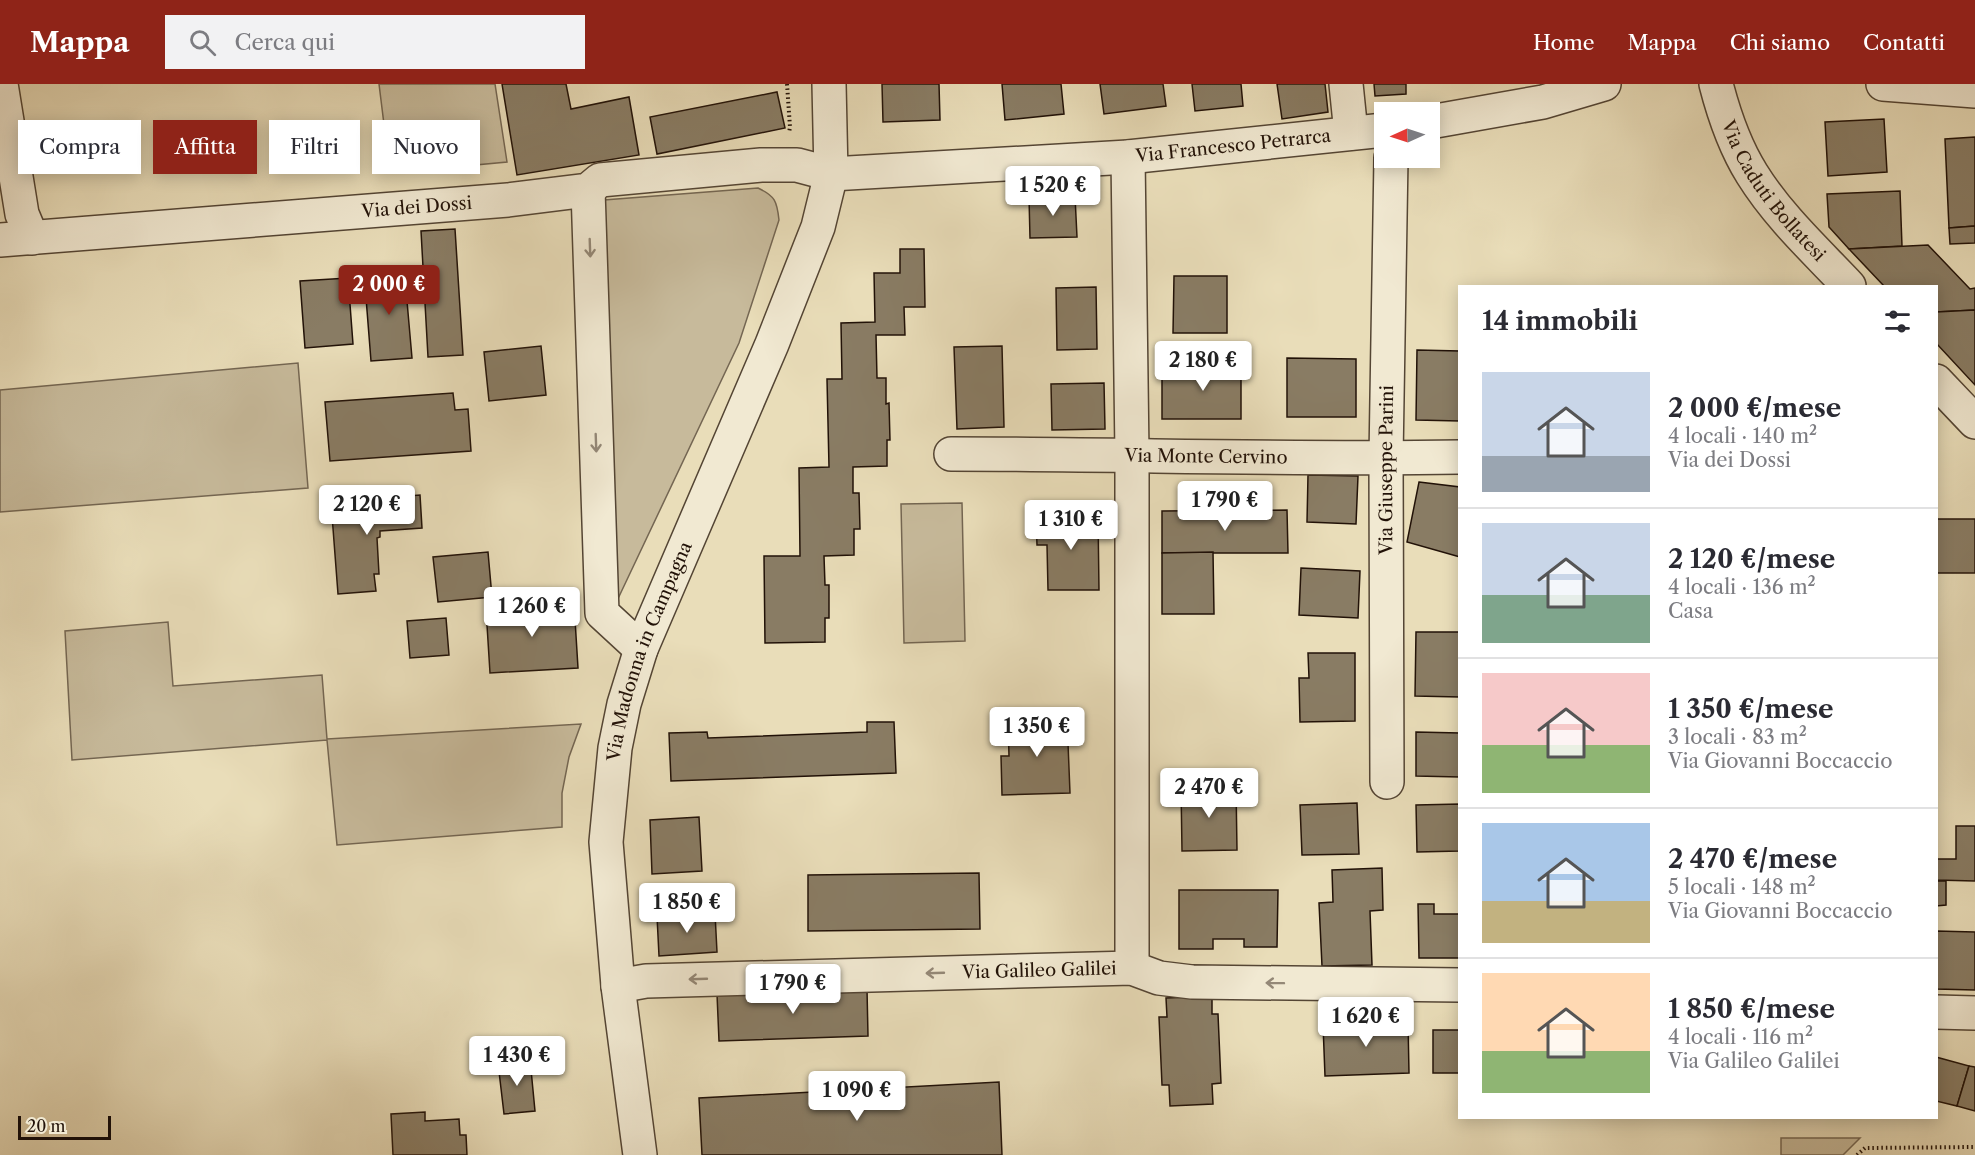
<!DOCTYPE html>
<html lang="it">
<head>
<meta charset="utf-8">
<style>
	:root { --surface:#fff; --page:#f2f2f3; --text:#2b2b33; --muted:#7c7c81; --line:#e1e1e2; --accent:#8f2418 }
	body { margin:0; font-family:"Libre Caslon Text",serif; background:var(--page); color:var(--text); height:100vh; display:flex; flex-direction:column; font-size:22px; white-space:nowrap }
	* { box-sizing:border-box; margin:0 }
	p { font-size:20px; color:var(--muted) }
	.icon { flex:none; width:33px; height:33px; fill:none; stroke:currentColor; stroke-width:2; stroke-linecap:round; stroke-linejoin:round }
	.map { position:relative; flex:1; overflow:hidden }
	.drawer { position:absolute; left:1458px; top:201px; width:480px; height:834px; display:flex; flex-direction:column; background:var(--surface); border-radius:0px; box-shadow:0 3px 15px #0003 }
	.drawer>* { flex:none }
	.hud { position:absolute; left:18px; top:36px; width:570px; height:54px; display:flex; gap:12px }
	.needle { width:39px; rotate:267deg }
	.fabs { position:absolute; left:1374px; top:18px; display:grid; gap:12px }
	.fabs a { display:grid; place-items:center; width:66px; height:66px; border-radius:0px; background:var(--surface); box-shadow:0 3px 15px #0003; font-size:30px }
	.scale { position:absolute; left:18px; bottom:15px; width:93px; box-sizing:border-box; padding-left:6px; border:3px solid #221208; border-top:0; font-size:16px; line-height:21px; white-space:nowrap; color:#221208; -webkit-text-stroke:4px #f1e9d2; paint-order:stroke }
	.price { position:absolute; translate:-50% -51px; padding:0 14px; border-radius:6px; background:#fff; color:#222; font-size:20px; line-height:39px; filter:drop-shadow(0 2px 3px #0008) }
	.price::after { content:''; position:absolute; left:50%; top:36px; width:18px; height:14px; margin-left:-9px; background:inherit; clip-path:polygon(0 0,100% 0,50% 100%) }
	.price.active { background:var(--accent); color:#fff }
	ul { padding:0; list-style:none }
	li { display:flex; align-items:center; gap:18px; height:150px; padding:0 24px }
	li+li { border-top:2px solid var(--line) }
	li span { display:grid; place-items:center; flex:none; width:168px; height:120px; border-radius:0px; color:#555 }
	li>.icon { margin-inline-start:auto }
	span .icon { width:72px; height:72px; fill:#fffc; stroke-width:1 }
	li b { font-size:26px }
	h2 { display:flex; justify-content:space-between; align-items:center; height:72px; padding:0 24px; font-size:26px }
	.tag { padding:0 21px; border-radius:0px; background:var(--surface); box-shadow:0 3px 15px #0003; font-size:21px; line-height:54px }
	.tag.active { background:var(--accent); color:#fff }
	header { display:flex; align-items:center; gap:36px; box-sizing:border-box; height:84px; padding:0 30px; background:var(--accent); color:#fff }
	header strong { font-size:28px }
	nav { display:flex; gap:33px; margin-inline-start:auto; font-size:21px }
	.search { width:420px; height:54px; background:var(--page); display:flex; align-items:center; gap:15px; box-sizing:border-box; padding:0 21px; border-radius:0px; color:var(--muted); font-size:22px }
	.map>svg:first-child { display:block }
</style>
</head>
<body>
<header>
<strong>Mappa</strong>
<div class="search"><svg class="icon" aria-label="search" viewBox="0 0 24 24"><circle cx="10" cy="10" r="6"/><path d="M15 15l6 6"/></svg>Cerca qui</div>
<nav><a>Home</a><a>Mappa</a><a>Chi siamo</a><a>Contatti</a></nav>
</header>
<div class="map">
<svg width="1975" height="1071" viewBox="0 0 1975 1071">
	<rect width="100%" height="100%" fill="#e9ddb9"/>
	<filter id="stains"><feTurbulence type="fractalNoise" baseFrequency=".00333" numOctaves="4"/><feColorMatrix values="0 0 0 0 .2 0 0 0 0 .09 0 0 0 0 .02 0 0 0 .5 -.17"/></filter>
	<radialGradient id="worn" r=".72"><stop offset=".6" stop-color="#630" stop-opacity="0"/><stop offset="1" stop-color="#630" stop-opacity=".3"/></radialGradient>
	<g fill="#c7ba9b" stroke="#746652" stroke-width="1.5">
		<polygon points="379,0 495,0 507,78 390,89"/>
		<path d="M758,104c17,8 19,13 21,32l-40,123 -124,262 -11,-405z"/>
		<polygon points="298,279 308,404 0,428 0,306"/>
		<polygon points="962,419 965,557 904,559 901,420"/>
		<polygon points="168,538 173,602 322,591 327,655 581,640 569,673 562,709 562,743 337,761 327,656 72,676 65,547"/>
		<polygon points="1781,1054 1860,1054 1843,1071 1781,1071"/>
	</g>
	<g fill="#897c64" stroke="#221208" stroke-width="1.5">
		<polygon points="502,0 566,0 571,25 629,13 639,71 517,91"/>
		<polygon points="882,0 939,0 940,36 883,38"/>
		<polygon points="1002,0 1061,0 1064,30 1005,36"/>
		<polygon points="1100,0 1163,0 1166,22 1104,30"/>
		<polygon points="1192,0 1241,0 1243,22 1195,27"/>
		<polygon points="1277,0 1325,0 1328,28 1282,35"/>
		<polygon points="1374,0 1406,0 1406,10 1375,12"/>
		<polygon points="777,8 785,44 657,70 650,33"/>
		<polygon points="1884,35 1887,88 1828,92 1825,38"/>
		<polygon points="1975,53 1975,142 1949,144 1945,55"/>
		<polygon points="1900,107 1902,162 1849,165 1829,143 1827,110"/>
		<polygon points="1075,112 1077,153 1030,154 1029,113"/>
		<polygon points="1975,142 1975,159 1950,160 1949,144"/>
		<polygon points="455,145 463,271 428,273 421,147"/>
		<polygon points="1928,161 1970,205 1975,204 1975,226 1936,228 1936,202 1884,202 1849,165"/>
		<polygon points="900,165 924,165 925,223 904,223 905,251 876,251 877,294 886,294 886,320 889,319 890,356 887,356 887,382 853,383 853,409 859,409 860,445 854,445 854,471 824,472 825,501 829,501 829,534 825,534 825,558 765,559 764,472 800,472 799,384 829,383 827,295 842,295 841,239 875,238 874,189 900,189"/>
		<polygon points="404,183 412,274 371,277 365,201 376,200 375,185"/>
		<polygon points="1174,192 1227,192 1227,249 1173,249"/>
		<polygon points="348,194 353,260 305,264 300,197"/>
		<polygon points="1096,203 1097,265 1057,266 1056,204"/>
		<polygon points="1975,226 1975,301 1936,259 1936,228"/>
		<polygon points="541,262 546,311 489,317 484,268"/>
		<polygon points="1002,262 1004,343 957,345 954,263"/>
		<polygon points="1417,266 1460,267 1460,337 1416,336"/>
		<polygon points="1287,274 1356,275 1356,333 1287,333"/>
		<polygon points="1201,277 1241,277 1241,335 1162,335 1162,287 1201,287"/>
		<polygon points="1104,299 1105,345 1052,346 1051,300"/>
		<polygon points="453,309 455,326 468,325 471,367 330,377 325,318"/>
		<polygon points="1308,391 1358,392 1356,440 1307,438"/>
		<polygon points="1419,398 1460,403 1460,473 1407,458"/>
		<polygon points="420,411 422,444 380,447 380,453 377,454 379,490 374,490 376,507 338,510 331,418"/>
		<polygon points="1287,426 1288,469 1162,469 1162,427"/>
		<polygon points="1098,431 1099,506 1048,506 1047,461 1037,461 1036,432"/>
		<rect x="1936" y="435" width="39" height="54"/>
		<polygon points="488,468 492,513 438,518 433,473"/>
		<polygon points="1213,468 1214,530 1162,530 1162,469"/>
		<polygon points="1301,484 1360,487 1358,534 1299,531"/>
		<polygon points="574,519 578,584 490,589 486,525"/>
		<polygon points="446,534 449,571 410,574 407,537"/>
		<polygon points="1416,548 1460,548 1460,613 1415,612"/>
		<polygon points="1308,569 1355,569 1355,637 1300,638 1299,594 1309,594"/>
		<polygon points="1067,634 1070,709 1002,711 1001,672 1009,672 1008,636"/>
		<polygon points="867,638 894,638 896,689 671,697 669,649 707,648 708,654 867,648"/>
		<polygon points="1416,648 1460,649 1460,693 1416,692"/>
		<polygon points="1236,702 1237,766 1182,767 1181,703"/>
		<polygon points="1357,719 1359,770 1302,771 1300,721"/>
		<polygon points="1460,720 1460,767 1417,768 1416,721"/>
		<polygon points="699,733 702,787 652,790 650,736"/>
		<polygon points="1956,742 1975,742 1975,797 1936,796 1936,775 1956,775"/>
		<polygon points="1382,784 1383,826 1370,827 1372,881 1322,882 1319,819 1333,818 1332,786"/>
		<polygon points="979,789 980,845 808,847 808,791"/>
		<polygon points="1936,797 1946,797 1946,821 1936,822"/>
		<polygon points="1179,806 1278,806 1277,863 1244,863 1244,855 1213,855 1213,865 1179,865"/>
		<polygon points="1418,820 1434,820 1434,830 1460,830 1460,874 1419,874"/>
		<polygon points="715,829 717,868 659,872 657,832"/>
		<polygon points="1936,847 1975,848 1975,906 1936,905"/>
		<polygon points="867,905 868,952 719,957 717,910"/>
		<polygon points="1212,912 1212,930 1218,930 1221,999 1212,1000 1213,1020 1170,1022 1169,1001 1162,1001 1159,933 1167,933 1166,914"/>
		<polygon points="1408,937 1409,989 1325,992 1323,940"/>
		<rect x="1433" y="946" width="27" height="43"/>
		<polygon points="1936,973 1969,982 1957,1022 1936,1017"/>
		<polygon points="530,975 535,1027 504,1030 498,979"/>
		<polygon points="1969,982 1975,983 1975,1027 1957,1022"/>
		<polygon points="999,998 1002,1071 702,1071 699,1014"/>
		<polygon points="425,1028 425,1037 459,1035 460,1051 466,1051 467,1071 393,1071 391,1030"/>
	</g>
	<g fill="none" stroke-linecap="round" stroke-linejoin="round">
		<g stroke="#544534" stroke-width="36">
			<g id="minor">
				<polyline points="1,0 22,130 32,154"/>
				<polyline points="1346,0 1351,49"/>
				<path id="s1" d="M1716,0c8,31 19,63 36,90 26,42 64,77 97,112"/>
				<polyline points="1883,0 1975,7"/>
				<polyline points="1430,38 1543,18 1604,0"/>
				<polyline points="1128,73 1132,370 1132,884"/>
				<polyline points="588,106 602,529 641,565"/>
				<path id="s2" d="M0,156l508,-40 80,-10 12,-10 161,-15h36l34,9 297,-17 256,-27"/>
				<polyline points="1936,297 1975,338"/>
				<path id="s3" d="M951,370c170,0 339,6 509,3"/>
				<path id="s4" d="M1387,698l-1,-324 5,-300"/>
				<path id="s5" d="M618,902l28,-5 486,-13 27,10 33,4 268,3"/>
				<polyline points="1936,928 1975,929"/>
				<path id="s6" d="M640,1071l-22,-169 -12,-144 9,-94 9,-44 17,-55 131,-305 46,-117 13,-53 -2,-90"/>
			</g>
		</g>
		<g stroke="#221208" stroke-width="4" stroke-dasharray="1.5 3" stroke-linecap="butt">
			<polyline points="787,0 790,43 789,49"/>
			<polyline points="1857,1071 1865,1064 1975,1063"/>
		</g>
		<use href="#minor" stroke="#f1e9d2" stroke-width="33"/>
	</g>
	<defs><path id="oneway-shaft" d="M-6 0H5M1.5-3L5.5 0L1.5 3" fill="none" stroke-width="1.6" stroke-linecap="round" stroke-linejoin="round" transform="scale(1.5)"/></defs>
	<g stroke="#948877">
		<use href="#oneway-shaft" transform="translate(590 164) rotate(88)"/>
		<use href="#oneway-shaft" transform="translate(596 359) rotate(88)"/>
		<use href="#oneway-shaft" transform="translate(935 889) rotate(178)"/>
		<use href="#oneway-shaft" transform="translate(698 895) rotate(178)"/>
		<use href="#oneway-shaft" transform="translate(1275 899) rotate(-179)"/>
	</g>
	<g text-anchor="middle" stroke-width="5" stroke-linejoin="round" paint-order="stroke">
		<g font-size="18" fill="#221208" stroke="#f1e9d2">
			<text dy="6" stroke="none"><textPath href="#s2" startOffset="1242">Via Francesco Petrarca</textPath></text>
			<text dy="6" stroke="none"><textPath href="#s1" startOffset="123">Via Caduti Bollatesi</textPath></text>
			<text dy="6" stroke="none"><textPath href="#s2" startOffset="418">Via dei Dossi</textPath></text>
			<text dy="6" stroke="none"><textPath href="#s3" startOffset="255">Via Monte Cervino</textPath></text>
			<text dy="6" stroke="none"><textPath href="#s4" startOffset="312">Via Giuseppe Parini</textPath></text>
			<text dy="6" stroke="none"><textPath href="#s6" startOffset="512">Via Madonna in Campagna</textPath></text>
			<text dy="6" stroke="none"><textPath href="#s5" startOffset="422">Via Galileo Galilei</textPath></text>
		</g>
	</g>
	<rect width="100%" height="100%" filter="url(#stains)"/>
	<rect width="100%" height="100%" fill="url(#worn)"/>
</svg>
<div class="fabs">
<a><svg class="needle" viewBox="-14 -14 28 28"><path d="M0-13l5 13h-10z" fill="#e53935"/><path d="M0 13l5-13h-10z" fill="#7c7c81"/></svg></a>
</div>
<div class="scale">20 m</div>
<b class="price" style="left:1053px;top:133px">1 520 €</b>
<b class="price active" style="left:389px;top:232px">2 000 €</b>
<b class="price" style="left:1203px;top:308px">2 180 €</b>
<b class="price" style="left:1225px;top:448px">1 790 €</b>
<b class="price" style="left:367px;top:452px">2 120 €</b>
<b class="price" style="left:1071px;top:467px">1 310 €</b>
<b class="price" style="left:532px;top:554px">1 260 €</b>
<b class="price" style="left:1037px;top:674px">1 350 €</b>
<b class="price" style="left:1209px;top:735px">2 470 €</b>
<b class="price" style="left:687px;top:850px">1 850 €</b>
<b class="price" style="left:793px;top:931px">1 790 €</b>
<b class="price" style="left:1366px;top:964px">1 620 €</b>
<b class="price" style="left:517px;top:1003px">1 430 €</b>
<b class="price" style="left:857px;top:1038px">1 090 €</b>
<div class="hud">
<a class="tag">Compra</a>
<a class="tag active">Affitta</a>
<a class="tag">Filtri</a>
<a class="tag">Nuovo</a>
</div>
<section class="drawer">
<h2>14 immobili<svg class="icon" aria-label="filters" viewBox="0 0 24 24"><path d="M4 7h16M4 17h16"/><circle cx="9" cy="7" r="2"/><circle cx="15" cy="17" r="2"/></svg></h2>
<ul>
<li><span style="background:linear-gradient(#c9d6e8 70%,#9aa5b1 0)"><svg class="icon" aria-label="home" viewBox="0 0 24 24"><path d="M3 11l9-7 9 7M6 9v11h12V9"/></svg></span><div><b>2 000 €/mese</b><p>4 locali · 140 m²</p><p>Via dei Dossi</p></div></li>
<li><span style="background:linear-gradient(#c9d6e8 60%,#7fa58c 0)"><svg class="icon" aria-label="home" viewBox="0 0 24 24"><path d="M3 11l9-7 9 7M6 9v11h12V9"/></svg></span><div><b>2 120 €/mese</b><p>4 locali · 136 m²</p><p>Casa</p></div></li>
<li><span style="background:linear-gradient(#f6c9c9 60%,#8fb573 0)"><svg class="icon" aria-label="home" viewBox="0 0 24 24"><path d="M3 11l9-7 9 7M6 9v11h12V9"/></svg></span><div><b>1 350 €/mese</b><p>3 locali · 83 m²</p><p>Via Giovanni Boccaccio</p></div></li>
<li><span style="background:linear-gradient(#a9c7e8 65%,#c2b280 0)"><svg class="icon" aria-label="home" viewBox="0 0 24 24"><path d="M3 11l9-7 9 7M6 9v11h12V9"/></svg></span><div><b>2 470 €/mese</b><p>5 locali · 148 m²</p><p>Via Giovanni Boccaccio</p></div></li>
<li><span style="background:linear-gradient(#ffd9b3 65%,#8fb573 0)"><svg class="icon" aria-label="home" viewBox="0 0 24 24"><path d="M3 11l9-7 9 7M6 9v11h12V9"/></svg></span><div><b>1 850 €/mese</b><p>4 locali · 116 m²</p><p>Via Galileo Galilei</p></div></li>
</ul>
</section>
</div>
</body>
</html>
